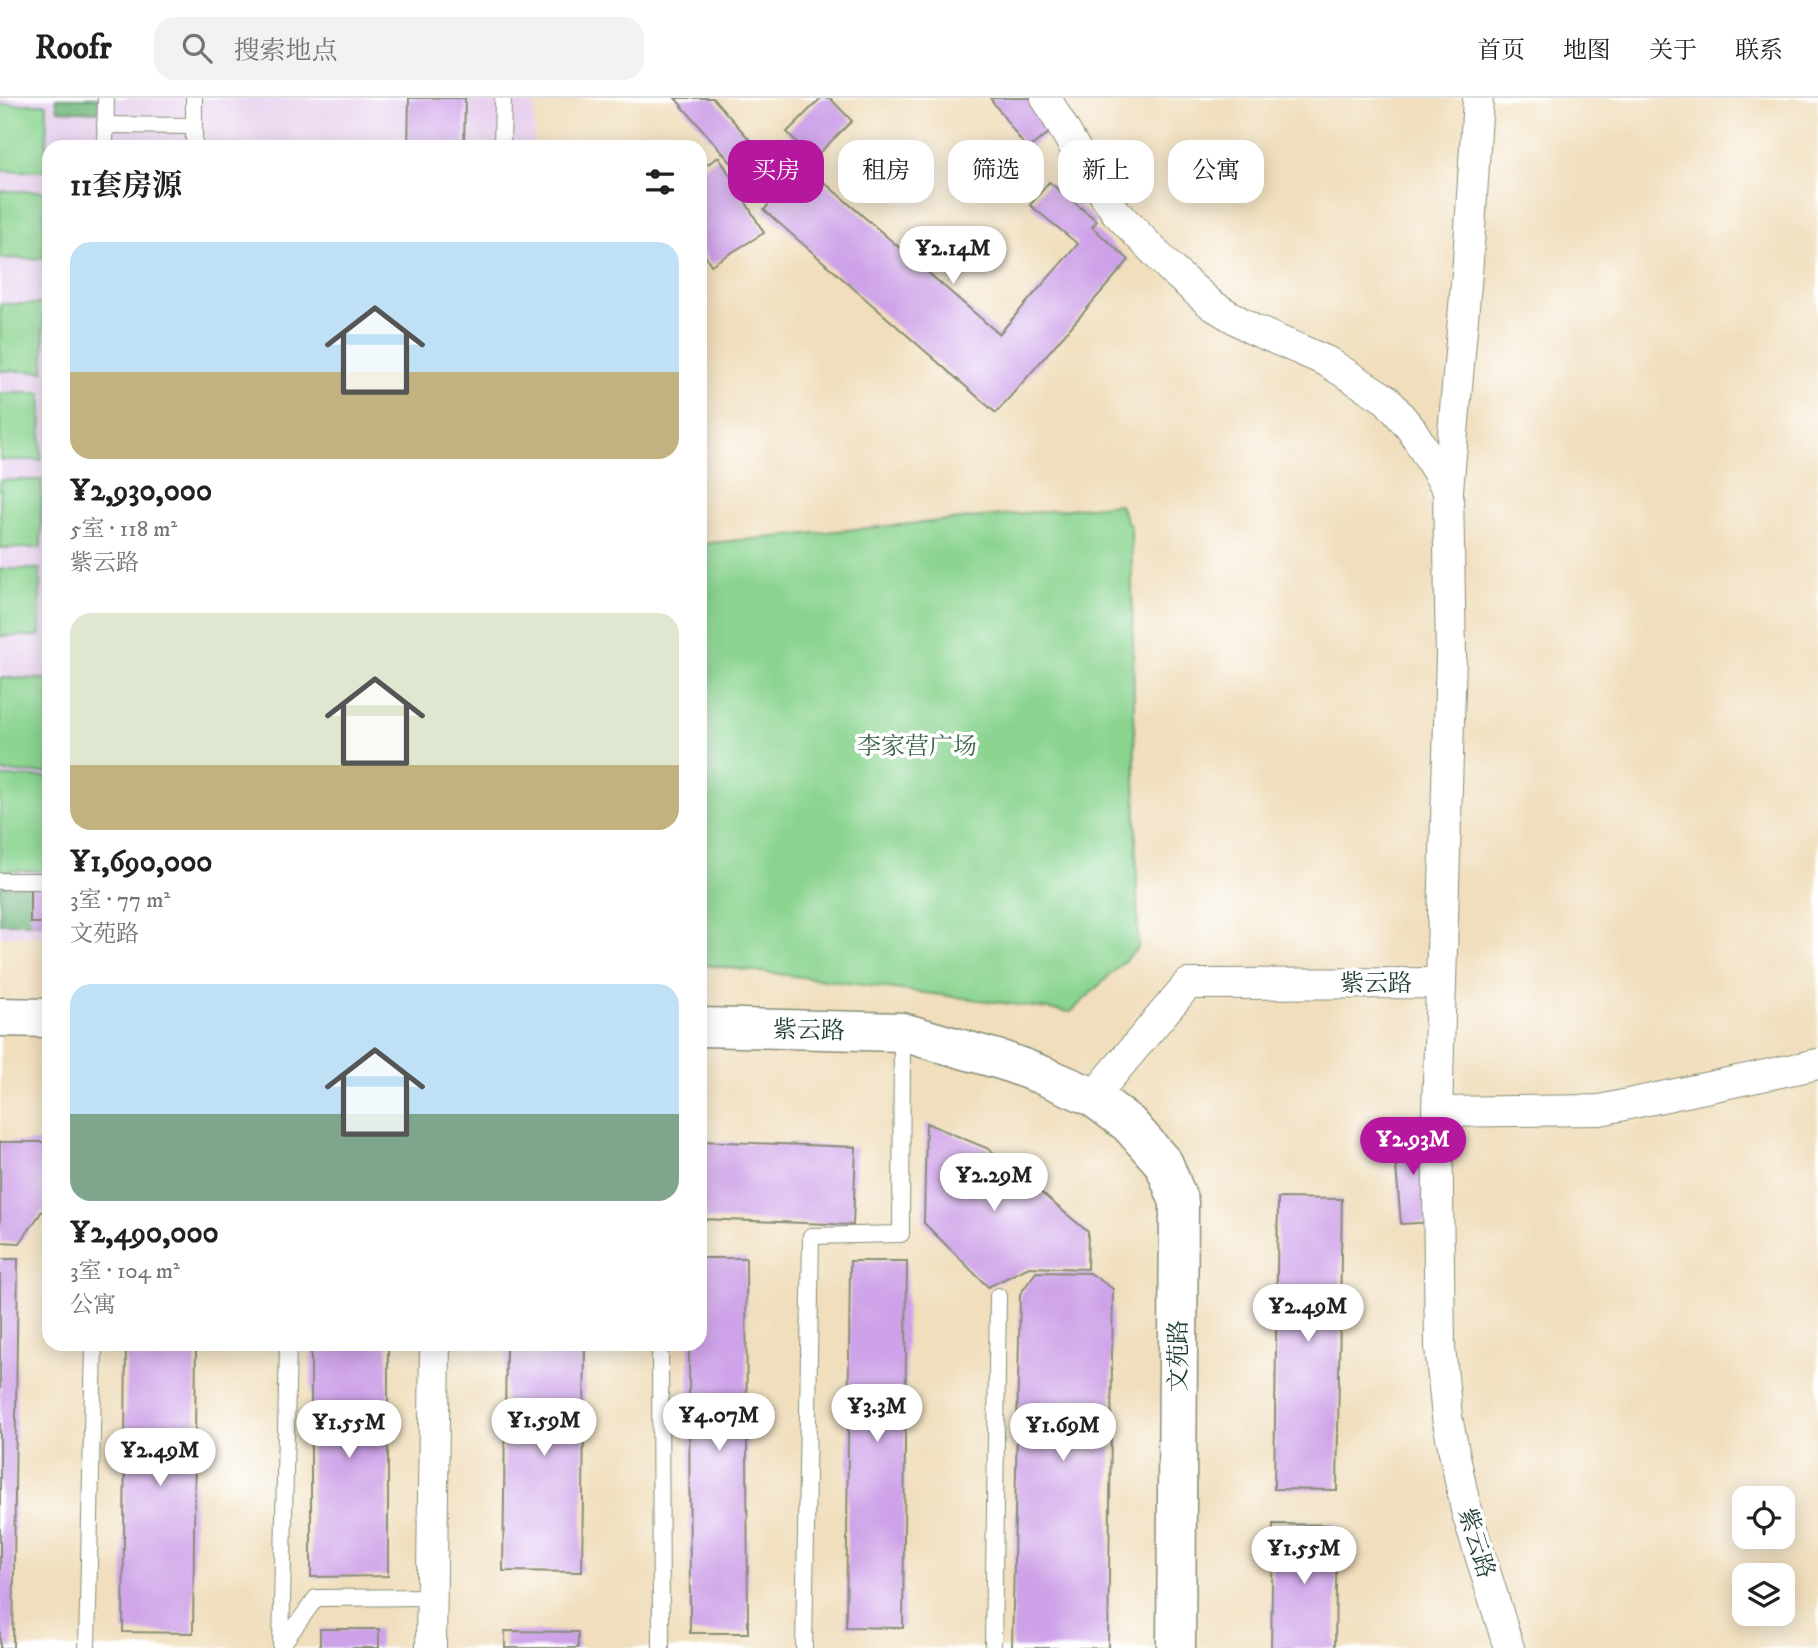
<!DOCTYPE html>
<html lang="zh">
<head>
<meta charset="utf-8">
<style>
	:root { --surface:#fff; --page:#f2f2f2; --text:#202124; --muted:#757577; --line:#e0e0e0; --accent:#b5179e }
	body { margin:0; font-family:"IM FELL DW Pica","Noto Serif SC",serif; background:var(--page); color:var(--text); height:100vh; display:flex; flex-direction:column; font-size:26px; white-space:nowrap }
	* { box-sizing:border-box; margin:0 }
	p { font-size:23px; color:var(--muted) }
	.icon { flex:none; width:38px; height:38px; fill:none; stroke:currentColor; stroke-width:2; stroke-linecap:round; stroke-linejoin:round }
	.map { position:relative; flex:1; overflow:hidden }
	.panel { position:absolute; left:42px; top:42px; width:665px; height:1211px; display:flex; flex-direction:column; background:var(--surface); border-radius:21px; box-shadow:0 4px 18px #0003 }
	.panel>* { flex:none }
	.hud { position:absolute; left:728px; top:42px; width:665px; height:63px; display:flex; gap:14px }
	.buttons { position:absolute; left:1732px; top:1388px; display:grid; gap:14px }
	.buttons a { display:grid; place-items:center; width:63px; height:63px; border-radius:14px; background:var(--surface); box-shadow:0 4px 18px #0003; font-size:35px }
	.price { position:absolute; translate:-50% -60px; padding:0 16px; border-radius:24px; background:#fff; color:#222; font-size:23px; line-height:46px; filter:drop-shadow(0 2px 4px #0008) }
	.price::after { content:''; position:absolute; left:50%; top:42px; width:21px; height:16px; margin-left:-10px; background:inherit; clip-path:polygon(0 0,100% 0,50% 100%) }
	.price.current { background:var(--accent); color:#fff }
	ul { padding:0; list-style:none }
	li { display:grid; align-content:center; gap:14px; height:371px; padding:0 28px }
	li span { display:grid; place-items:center; height:217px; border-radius:21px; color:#555 }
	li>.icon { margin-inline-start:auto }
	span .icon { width:126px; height:126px; fill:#fffc; stroke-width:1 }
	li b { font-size:30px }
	h2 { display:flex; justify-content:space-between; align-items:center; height:84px; padding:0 28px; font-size:30px }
	.tag { padding:0 24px; border-radius:21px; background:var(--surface); box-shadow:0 4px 18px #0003; font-size:24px; line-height:63px }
	.tag.current { background:var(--accent); color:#fff }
	header { display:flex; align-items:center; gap:42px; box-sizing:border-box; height:98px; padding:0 35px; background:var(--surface); border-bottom:2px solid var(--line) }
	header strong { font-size:33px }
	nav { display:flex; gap:38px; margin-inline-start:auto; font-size:24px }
	.search { width:490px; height:63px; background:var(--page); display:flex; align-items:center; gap:18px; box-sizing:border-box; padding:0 24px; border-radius:21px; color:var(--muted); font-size:26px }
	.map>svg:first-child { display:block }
</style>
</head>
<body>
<header>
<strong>Roofr</strong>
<div class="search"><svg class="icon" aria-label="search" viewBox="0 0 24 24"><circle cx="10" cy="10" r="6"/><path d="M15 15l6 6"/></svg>搜索地点</div>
<nav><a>首页</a><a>地图</a><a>关于</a><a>联系</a></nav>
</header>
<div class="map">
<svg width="1818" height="1550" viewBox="0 0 1818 1550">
	<rect width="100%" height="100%" fill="#fff"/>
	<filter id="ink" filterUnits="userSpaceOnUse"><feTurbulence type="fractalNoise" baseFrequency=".0143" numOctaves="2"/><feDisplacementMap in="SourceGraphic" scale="14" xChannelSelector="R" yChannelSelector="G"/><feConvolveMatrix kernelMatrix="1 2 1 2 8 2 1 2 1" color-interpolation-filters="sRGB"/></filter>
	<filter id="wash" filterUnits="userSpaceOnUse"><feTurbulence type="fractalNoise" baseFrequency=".00686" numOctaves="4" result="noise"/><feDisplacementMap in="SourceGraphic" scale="28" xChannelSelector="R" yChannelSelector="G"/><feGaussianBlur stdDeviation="1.57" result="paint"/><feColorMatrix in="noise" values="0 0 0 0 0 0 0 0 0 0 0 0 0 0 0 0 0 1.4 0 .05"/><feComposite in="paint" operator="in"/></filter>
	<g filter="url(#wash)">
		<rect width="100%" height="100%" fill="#f0debc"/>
		<polygon fill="#e8d2ee" points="0,0 535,0 534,49 49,49 49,838 0,838"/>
		<g fill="#8ad490" stroke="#548862" stroke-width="2">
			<polygon points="0,6 47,6 46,73 0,73"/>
			<polygon points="0,93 44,93 44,161 0,160"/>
			<rect x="0" y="206" width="44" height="67"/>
			<polygon points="0,295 42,295 41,362 0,362"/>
			<polygon points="0,382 42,382 41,450 0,450"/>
			<polygon points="1119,406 1131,431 1138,850 1071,914 700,866 700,446"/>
			<rect x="0" y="471" width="40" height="67"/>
			<polygon points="0,580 49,581 49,675 0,674"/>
			<rect x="0" y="679" width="49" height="94"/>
		</g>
		<g fill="#6fb67a" stroke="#477a57" stroke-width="2">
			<polygon points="56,0 98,0 98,14 58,12"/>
			<polygon points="0,788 30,788 49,825 0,825"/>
		</g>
		<g id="blocks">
			<g fill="#cea2e8">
				<polygon points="409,0 465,0 464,49 408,49"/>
				<polygon points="675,0 713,0 757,50 735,69"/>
				<polygon points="821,0 830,0 852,23 813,61 787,34"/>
				<polygon points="990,0 1035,0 1057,29 1027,51"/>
				<polygon points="719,59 764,135 711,167 700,149 700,71"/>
				<polygon points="803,66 999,236 1078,146 1030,107 1049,84 1097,123 1092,129 1129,162 996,315 764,112"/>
				<rect x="30" y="788" width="19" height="37"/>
				<polygon points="926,1025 989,1051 1088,1134 1087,1171 1029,1169 988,1189 924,1125"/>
				<polygon points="1425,1032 1433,1124 1401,1126 1393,1035"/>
				<polygon points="700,1043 856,1049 853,1127 700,1121"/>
				<polygon points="0,1044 49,1044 49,1114 42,1113 20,1145 0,1144"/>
				<polygon points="1278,1100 1342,1101 1337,1392 1274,1391"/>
				<polygon points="700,1160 746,1160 748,1535 690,1535 689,1246 700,1246"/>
				<polygon points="0,1161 18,1161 13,1550 0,1550"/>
				<polygon points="850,1163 907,1163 903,1530 846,1529"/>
				<polygon points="1036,1174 1090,1175 1113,1191 1108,1550 1012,1550 1020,1196"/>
				<polygon points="126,1246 196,1246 193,1535 123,1534"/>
				<polygon points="311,1246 388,1246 388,1478 311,1479"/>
				<polygon points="506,1246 585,1246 582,1474 503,1473"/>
				<polygon points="1273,1426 1337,1427 1335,1550 1271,1550"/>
				<rect x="320" y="1531" width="59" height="19"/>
				<polygon points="505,1533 578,1534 578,1550 505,1550"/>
			</g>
		</g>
	</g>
	<g filter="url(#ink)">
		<use href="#blocks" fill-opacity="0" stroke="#888e78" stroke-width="2"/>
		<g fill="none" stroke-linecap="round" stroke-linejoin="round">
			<g stroke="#888e78" stroke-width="18">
				<g id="service">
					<polyline points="105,27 194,28"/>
					<polyline points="105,49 106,0"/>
					<polyline points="194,49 194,0"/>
					<polyline points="502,49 503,0"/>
					<polyline points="0,783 49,783"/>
					<polyline points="660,1246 661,1550"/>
					<polyline points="281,1548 288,1246"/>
					<polyline points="281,1548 316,1500 432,1499"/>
					<polyline points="87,1550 94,1246"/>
					<polyline points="804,1550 811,1138 901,1136 902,934"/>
					<polyline points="993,1550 998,1198"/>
				</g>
			</g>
			<g stroke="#888e78" stroke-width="32">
				<g id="minor">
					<polyline points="1046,0 1084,66 1116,114 1172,172 1212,207 1252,231 1326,263 1387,302 1412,332 1448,392"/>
					<polyline points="1441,885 1451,558 1448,392 1468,163 1478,0"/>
					<polyline points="1093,999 1188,886 1441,885 1437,1014 1440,1249 1447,1319 1466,1412 1509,1550"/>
					<polyline points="1437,1014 1600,1012 1818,966"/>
					<polyline points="431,1550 435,1246"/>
				</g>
			</g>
			<g stroke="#888e78" stroke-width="41">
				<g id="tertiary">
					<polyline points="0,919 49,920"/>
					<polyline points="700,929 902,934 1004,963 1042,977 1093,999 1129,1026 1164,1066 1179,1104 1176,1550"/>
				</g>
			</g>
			<use href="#service" stroke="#fff" stroke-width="16"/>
			<use href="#minor" stroke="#fff" stroke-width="30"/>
			<use href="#tertiary" stroke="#fff" stroke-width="38"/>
		</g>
	</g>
	<g text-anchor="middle" stroke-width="7" stroke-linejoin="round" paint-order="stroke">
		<g font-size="24" fill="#3a634b" stroke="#fff">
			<text x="917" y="656">李家营广场</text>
		</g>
		<g font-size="24" fill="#1f3d34" stroke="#fff">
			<text x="1376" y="893">紫云路</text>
			<text transform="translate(809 932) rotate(1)" y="8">紫云路</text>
			<text transform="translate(1178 1258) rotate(-90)" y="8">文苑路</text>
			<text transform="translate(1477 1445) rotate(73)" y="8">紫云路</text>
		</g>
	</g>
</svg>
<div class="buttons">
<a><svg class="icon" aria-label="locate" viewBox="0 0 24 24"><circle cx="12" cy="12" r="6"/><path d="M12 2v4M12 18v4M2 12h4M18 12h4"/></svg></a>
<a><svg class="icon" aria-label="layers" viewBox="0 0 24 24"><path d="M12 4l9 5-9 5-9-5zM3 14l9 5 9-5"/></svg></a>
</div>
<b class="price" style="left:953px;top:188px">¥2.14M</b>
<b class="price current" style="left:1413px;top:1079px">¥2.93M</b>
<b class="price" style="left:994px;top:1115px">¥2.29M</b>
<b class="price" style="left:1308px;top:1246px">¥2.49M</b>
<b class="price" style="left:877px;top:1346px">¥3.3M</b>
<b class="price" style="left:719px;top:1355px">¥4.07M</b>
<b class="price" style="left:544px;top:1360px">¥1.59M</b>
<b class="price" style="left:349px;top:1362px">¥1.55M</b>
<b class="price" style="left:1063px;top:1365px">¥1.69M</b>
<b class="price" style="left:160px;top:1390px">¥2.49M</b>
<b class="price" style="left:1304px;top:1488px">¥1.55M</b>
<div class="hud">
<a class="tag current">买房</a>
<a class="tag">租房</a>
<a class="tag">筛选</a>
<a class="tag">新上</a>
<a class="tag">公寓</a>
</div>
<section class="panel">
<h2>11套房源<svg class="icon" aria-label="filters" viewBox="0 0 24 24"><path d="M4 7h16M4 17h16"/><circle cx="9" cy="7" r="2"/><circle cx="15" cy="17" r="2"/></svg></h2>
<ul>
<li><span style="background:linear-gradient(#bfe0f5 60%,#c2b280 0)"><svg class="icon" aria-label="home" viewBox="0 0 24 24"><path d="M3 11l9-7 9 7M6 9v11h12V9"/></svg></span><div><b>¥2,930,000</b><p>5室 · 118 m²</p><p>紫云路</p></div></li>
<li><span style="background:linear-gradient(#dfe7d0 70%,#c2b280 0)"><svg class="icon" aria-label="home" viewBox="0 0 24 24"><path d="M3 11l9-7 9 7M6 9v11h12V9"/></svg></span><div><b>¥1,690,000</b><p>3室 · 77 m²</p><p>文苑路</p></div></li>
<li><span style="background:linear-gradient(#bfe0f5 60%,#7fa58c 0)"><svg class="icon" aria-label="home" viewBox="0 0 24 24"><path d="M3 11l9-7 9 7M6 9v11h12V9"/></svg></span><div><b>¥2,490,000</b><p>3室 · 104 m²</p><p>公寓</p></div></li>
</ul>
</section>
</div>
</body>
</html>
